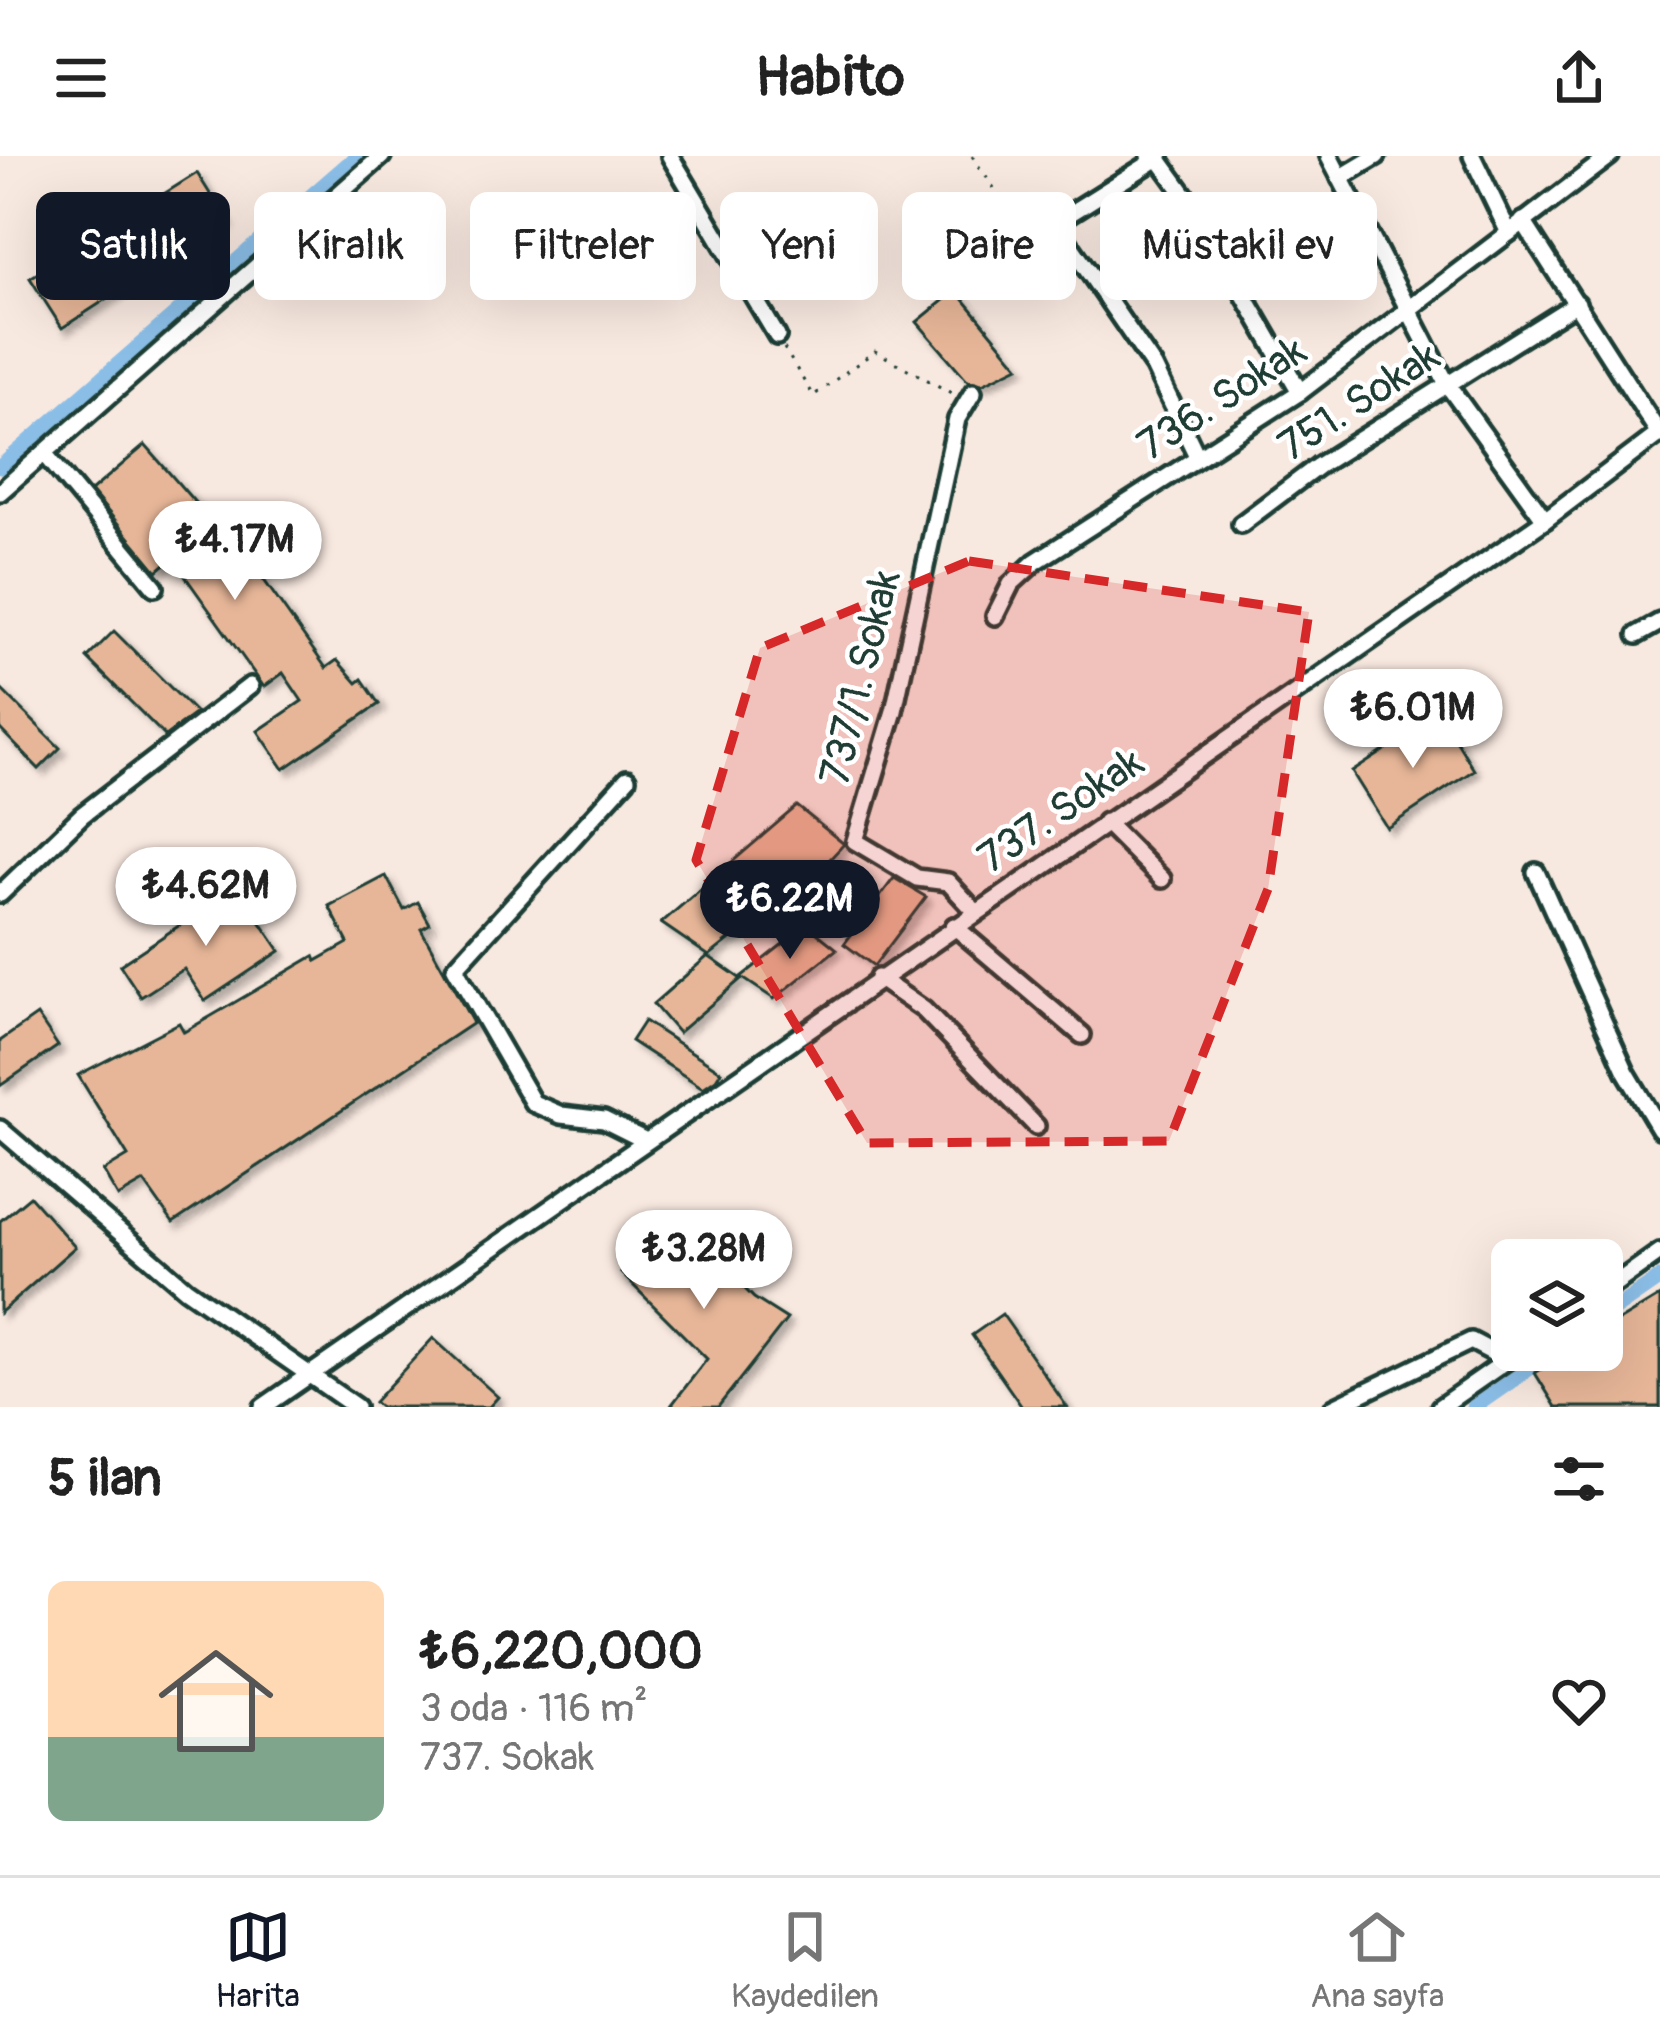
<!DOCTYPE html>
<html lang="tr">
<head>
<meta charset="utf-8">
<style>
	:root { --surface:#fff; --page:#f6f6f6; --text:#222; --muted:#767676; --line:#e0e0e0; --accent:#111827 }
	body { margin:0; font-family:Pangolin,sans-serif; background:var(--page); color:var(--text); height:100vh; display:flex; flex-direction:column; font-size:45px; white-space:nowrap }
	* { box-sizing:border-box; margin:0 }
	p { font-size:39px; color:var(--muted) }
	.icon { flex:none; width:66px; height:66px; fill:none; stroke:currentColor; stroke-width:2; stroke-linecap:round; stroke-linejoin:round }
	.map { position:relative; height:1251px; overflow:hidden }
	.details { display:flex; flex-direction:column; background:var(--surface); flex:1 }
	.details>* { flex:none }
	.hud { position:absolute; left:36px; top:36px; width:1590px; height:108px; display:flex; gap:24px }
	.fabs { position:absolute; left:1491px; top:1083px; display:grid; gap:24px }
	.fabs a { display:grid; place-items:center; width:132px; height:132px; border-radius:18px; background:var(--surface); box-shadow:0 12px 48px #0002; font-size:60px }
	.price { position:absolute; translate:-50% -102px; padding:0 27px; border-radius:42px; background:#fff; color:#222; font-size:39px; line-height:78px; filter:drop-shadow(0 3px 6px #0008) }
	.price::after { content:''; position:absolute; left:50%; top:72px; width:36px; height:27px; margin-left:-18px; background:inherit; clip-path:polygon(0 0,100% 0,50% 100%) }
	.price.selected { background:var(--accent); color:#fff }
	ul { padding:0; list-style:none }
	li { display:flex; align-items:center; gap:36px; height:300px; padding:0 48px }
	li+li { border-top:3px solid var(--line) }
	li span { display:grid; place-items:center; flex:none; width:336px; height:240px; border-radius:18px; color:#555 }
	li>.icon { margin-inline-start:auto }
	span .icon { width:144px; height:144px; fill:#fffc; stroke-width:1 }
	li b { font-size:51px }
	h2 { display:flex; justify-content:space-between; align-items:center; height:144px; padding:0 48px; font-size:51px }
	.chip { padding:0 42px; border-radius:18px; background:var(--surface); box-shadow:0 12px 48px #0002; font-size:42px; line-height:108px }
	.chip.selected { background:var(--accent); color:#fff }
	header { display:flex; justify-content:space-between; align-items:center; height:156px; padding:0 48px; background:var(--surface); font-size:54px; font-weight:800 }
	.dock { display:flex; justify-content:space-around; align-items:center; height:168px; border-top:3px solid var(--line); background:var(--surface); font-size:33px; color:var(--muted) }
	.dock a { display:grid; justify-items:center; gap:6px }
	.dock .selected { color:var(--accent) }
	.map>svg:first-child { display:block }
</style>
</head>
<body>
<header><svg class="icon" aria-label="menu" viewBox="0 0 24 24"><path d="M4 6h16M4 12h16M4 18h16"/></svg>Habito<svg class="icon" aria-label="share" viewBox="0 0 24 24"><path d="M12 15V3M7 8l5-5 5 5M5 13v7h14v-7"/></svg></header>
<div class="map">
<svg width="1660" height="1251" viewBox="0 0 1660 1251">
	<defs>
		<filter id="shadow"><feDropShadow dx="5.5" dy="5.5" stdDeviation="3" flood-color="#0004"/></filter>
	</defs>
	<rect width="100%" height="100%" fill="#f8e9e0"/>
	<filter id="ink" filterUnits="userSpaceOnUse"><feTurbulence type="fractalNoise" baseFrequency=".00833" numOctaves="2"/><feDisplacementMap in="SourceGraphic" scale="24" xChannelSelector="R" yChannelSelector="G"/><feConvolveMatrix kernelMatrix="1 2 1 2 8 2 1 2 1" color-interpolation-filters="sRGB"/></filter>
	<g filter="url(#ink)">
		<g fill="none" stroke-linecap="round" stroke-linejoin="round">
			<g stroke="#8bbee7" stroke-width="15">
				<polyline points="0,311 357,0"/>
				<polyline points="1602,1162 1660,1122"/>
				<polyline points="1474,1251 1556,1194"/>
			</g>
		</g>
		<g fill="#e7b698" stroke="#1f3d34" stroke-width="3" filter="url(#shadow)">
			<polygon points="197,17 227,65 62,172 30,122"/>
			<polygon points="956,134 1019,210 982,228 968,225 917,166"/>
			<polygon points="145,289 219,374 225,369 326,512 337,504 357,527 362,523 379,548 284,613 258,575 302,545 283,517 264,531 172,402 157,415 91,335"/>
			<polygon points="114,475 196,557 165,580 87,502"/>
			<polygon points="0,532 60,592 39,613 0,573"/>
			<polygon points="1440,558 1474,614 1387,672 1352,616"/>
			<polygon points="797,650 844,688 790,746 783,741 709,800 661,767"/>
			<polygon points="386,720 404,754 418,746 430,768 421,773 473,867 173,1067 144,1026 118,1041 103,1015 128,1000 78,919 179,867 184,876 314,800 316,805 348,787 329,750"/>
			<polygon points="894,722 926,741 874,810 844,788"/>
			<polygon points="237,731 280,795 205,845 184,813 141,841 120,809"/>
			<polygon points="807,769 837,793 774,843 741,821"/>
			<polygon points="708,800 741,823 678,877 653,848"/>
			<polygon points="37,859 58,890 0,930 0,885"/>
			<polygon points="644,865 721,915 716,923 703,932 631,885"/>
			<polygon points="30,1040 75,1091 0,1157 0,1065"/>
			<polygon points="676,1063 754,1142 787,1163 718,1251 670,1251 707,1203 621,1117"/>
			<polygon points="1660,1140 1660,1251 1556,1251 1535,1217 1572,1194 1602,1194 1602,1175"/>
			<polygon points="1002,1158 1067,1251 1022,1251 972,1179"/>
			<polygon points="433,1182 498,1241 489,1251 380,1251 374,1246"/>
		</g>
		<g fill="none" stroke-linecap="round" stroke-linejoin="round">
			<g stroke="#1f3d34" stroke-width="24">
				<g id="minor">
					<polyline points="670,0 777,180"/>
					<polyline points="1150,0 1158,2 1192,49 1300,236"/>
					<polyline points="1329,0 1447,228 1545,364"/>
					<polyline points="1472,0 1509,77"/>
					<polyline points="1340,22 1377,0"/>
					<polyline points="1015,61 1055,67 1160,1"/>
					<polyline points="1523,65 1660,279"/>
					<polyline points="1055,67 1154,211 1196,298"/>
					<polyline points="973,236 957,263 894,555 855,685 917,722 948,726 975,755"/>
					<polyline points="45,298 155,431"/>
					<polyline points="0,336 382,0"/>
					<polyline points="1241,368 1318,310 1577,147"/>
					<polyline points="995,460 1011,428 1035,406 1300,236 1610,0"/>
					<polyline points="1637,479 1660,466"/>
					<polyline points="627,623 455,812 533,947 561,959 604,964 644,984"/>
					<polyline points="1105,666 1162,723"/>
					<polyline points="1536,716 1626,916 1660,973"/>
					<polyline points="0,738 82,659 250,530"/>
					<polyline points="954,770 1082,879"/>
					<polyline points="878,822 924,854 1036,970"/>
					<polyline points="0,973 186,1133 356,1251"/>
					<polyline points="1602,1137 1660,1096"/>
					<polyline points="263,1251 1545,364 1660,277"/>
					<polyline points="1334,1251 1471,1185 1507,1204"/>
					<polyline points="1440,1251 1522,1194"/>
				</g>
			</g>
			<g stroke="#1f3d34" stroke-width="3" stroke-dasharray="3 9" stroke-linecap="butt">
				<polyline points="972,0 1005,48"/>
				<polyline points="784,192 813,240 875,195 955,239"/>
			</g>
			<use href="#minor" stroke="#fff" stroke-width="15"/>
		</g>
	</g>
	<path fill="#d62828" fill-opacity="0.2" stroke="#d62828" stroke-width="9" stroke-dasharray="24 15" stroke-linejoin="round" d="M969,405l340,51 -41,277 -99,252 -302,2 -171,-283 64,-212z"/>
	<g text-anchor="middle" stroke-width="9" stroke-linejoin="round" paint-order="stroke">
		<g font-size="42" fill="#1f3d34" stroke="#fff">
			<text transform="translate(1221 241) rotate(-33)" y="15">736. Sokak</text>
			<text transform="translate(1358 244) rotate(-33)" y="15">751. Sokak</text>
			<text transform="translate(859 521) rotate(-76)" y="15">737/1. Sokak</text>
			<text transform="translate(1060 653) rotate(-34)" y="15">737. Sokak</text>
		</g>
	</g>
</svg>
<div class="fabs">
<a><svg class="icon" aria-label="layers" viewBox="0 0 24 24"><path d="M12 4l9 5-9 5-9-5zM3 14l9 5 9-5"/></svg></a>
</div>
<b class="price" style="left:235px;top:447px">₺4.17M</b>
<b class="price" style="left:1413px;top:615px">₺6.01M</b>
<b class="price" style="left:206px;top:793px">₺4.62M</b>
<b class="price selected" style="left:790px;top:806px">₺6.22M</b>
<b class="price" style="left:704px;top:1156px">₺3.28M</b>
<div class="hud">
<a class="chip selected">Satılık</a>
<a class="chip">Kiralık</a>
<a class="chip">Filtreler</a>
<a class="chip">Yeni</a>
<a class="chip">Daire</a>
<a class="chip">Müstakil ev</a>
</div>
</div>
<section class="details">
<h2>5 ilan<svg class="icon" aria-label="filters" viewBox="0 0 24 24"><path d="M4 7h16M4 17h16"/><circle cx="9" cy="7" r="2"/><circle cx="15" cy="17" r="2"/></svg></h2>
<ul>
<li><span style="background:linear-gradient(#ffd9b3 65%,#7fa58c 0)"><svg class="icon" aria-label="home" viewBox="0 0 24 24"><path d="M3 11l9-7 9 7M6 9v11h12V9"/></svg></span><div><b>₺6,220,000</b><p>3 oda · 116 m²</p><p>737. Sokak</p></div><svg class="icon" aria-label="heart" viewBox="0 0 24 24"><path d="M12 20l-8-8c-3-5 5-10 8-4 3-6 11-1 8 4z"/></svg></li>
</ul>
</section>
<nav class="dock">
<a class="selected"><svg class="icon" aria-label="map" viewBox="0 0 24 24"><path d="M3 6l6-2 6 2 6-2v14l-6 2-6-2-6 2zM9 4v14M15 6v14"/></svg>Harita</a>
<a><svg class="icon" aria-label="saved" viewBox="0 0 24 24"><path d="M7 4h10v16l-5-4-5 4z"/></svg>Kaydedilen</a>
<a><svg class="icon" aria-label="home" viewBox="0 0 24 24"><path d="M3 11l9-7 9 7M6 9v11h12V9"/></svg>Ana sayfa</a>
</nav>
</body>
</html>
